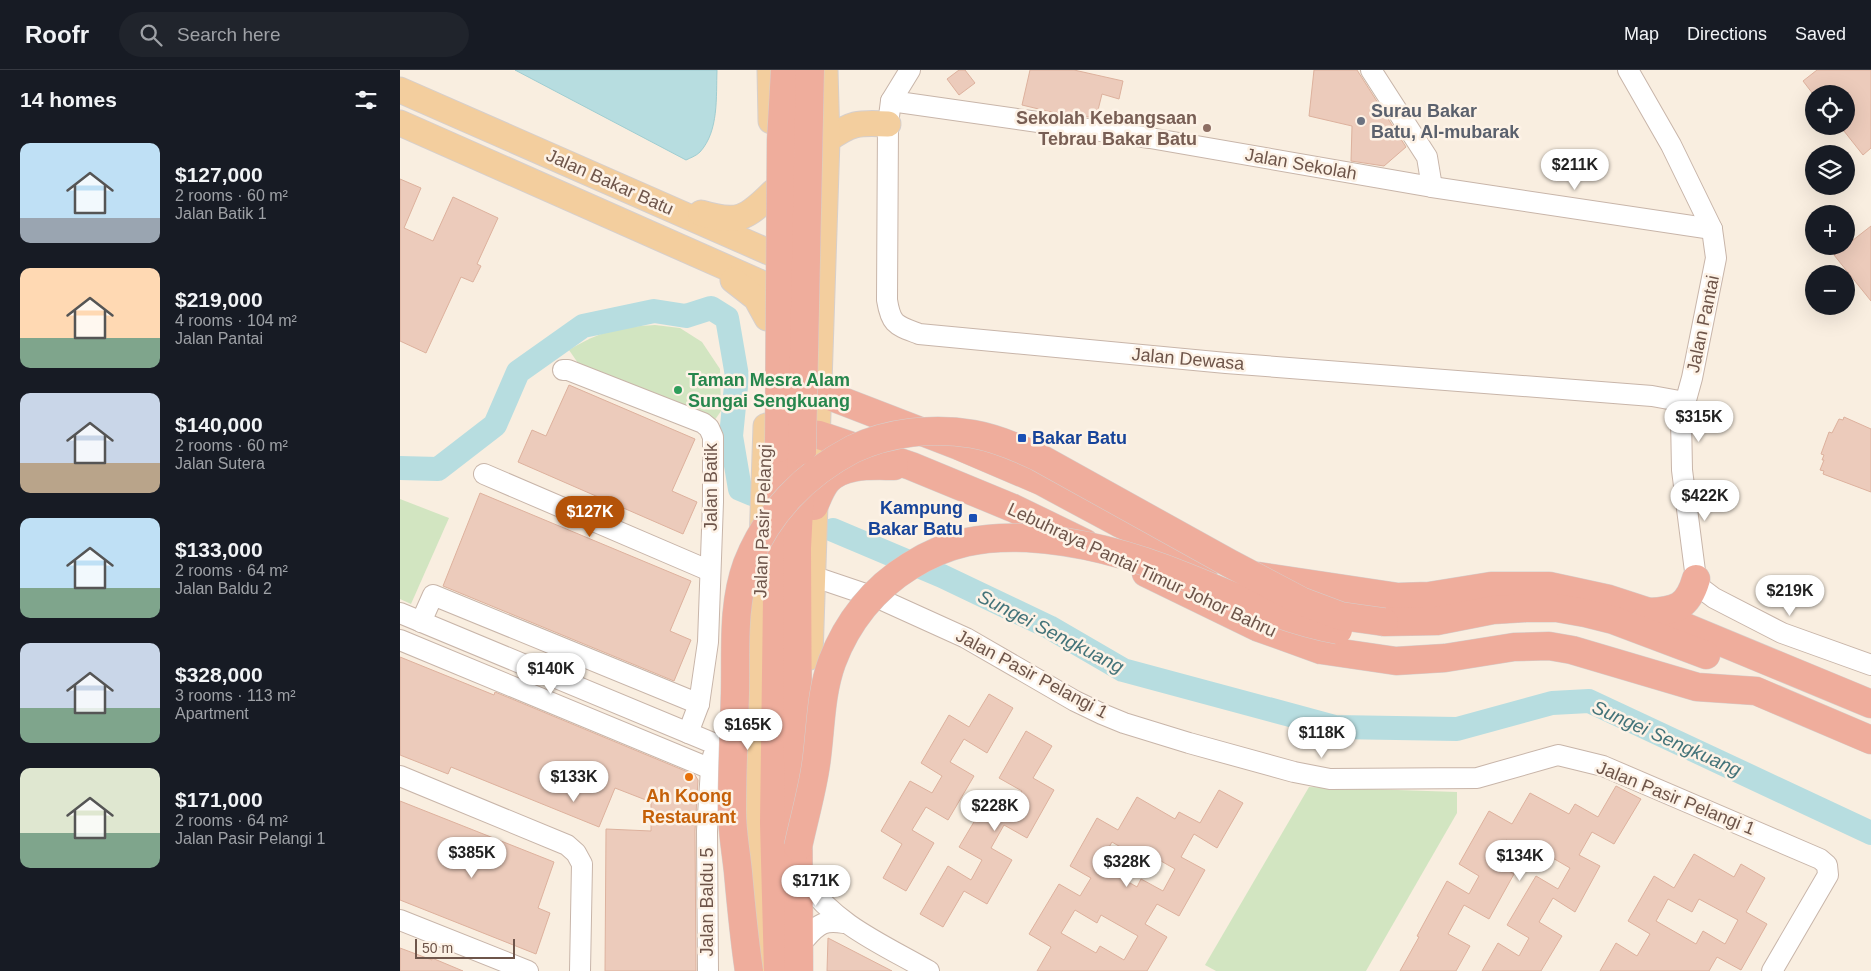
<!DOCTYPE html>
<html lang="en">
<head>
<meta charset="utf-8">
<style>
	:root { --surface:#171b24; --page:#20242c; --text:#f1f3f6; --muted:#9ea1a6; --line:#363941; --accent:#b45309 }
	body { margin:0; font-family:Arial,sans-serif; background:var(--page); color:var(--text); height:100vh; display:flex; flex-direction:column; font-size:19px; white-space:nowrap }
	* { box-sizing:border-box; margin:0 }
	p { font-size:16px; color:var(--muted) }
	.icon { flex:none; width:28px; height:28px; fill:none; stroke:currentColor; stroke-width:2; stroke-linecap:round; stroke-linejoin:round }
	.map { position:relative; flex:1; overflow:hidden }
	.drawer { display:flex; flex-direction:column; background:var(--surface); width:400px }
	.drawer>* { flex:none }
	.fabs { position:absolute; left:1405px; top:15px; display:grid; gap:10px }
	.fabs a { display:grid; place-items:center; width:50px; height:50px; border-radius:50%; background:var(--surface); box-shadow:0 5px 20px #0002; font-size:25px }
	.scale { position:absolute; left:15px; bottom:12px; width:100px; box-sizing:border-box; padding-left:5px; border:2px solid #6e554a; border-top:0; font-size:14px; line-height:18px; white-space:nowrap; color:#6e554a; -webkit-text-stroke:4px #fdf2e6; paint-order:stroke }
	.price { position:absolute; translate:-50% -42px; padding:0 11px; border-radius:18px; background:#fff; color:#222; font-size:16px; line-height:32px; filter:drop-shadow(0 1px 2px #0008) }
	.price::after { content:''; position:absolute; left:50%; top:30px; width:15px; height:11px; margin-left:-8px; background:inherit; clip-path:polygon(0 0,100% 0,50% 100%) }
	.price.active { background:var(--accent); color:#fff }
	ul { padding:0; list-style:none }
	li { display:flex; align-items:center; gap:15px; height:125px; padding:0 20px }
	li span { display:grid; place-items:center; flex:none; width:140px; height:100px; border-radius:10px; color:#555 }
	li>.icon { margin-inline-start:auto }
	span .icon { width:60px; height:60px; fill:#fffc; stroke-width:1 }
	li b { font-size:21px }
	h2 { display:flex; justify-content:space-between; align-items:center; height:60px; padding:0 20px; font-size:21px }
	header { display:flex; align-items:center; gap:30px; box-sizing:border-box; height:70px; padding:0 25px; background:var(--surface); border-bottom:1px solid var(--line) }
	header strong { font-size:24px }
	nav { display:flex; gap:28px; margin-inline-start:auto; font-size:18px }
	.search { width:350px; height:45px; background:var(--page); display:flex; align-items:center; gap:12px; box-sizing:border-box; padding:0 18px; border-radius:28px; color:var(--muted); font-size:19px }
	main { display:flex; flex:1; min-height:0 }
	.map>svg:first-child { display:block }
</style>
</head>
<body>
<header>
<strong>Roofr</strong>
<div class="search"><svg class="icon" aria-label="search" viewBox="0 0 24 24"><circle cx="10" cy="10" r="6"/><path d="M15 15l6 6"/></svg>Search here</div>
<nav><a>Map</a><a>Directions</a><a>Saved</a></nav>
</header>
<main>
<section class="drawer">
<h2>14 homes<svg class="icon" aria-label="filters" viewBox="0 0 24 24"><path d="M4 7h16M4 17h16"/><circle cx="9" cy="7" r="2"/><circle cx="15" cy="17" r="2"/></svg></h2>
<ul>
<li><span style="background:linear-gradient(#bfe0f5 75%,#9aa5b1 0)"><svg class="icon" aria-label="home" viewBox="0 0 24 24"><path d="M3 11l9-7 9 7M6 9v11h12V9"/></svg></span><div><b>$127,000</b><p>2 rooms · 60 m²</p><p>Jalan Batik 1</p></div></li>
<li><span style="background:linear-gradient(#ffd9b3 70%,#7fa58c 0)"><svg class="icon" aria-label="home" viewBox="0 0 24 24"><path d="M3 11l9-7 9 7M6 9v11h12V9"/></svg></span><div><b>$219,000</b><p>4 rooms · 104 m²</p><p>Jalan Pantai</p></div></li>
<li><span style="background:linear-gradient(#c9d6e8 70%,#b9a48a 0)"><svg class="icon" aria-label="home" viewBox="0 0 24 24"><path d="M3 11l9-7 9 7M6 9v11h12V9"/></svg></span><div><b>$140,000</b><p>2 rooms · 60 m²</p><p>Jalan Sutera</p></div></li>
<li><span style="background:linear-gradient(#bfe0f5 70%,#7fa58c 0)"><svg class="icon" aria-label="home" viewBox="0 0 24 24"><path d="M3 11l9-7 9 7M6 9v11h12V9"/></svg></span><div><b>$133,000</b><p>2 rooms · 64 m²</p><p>Jalan Baldu 2</p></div></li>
<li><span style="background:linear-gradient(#c9d6e8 65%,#7fa58c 0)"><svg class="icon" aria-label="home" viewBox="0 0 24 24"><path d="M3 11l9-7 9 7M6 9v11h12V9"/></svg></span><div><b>$328,000</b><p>3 rooms · 113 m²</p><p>Apartment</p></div></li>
<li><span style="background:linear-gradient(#dfe7d0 65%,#7fa58c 0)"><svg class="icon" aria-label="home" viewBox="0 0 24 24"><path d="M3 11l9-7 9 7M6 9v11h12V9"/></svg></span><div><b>$171,000</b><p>2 rooms · 64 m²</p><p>Jalan Pasir Pelangi 1</p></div></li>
</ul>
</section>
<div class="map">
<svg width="1471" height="901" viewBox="0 0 1471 901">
	<rect width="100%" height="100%" fill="#f9eee0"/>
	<g fill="#d2e5c1">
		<path d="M255,255l25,3 22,14 18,27 1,42 -9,13 -132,-58 -11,-16c32,-19 49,-23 86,-25z"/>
		<polygon points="0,429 49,448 11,534 0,529"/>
		<polygon points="909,717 1057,722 1057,743 966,901 816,901 805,895"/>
	</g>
	<path fill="#b7dde0" stroke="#9fcdd1" d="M115,0h202c-1,27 2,61 -17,82 -4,4 -10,6 -14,8z"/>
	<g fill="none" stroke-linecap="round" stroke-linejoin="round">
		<g stroke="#b7dde0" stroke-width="24">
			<polyline points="0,398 38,399 95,355 118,302 183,256 254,241 286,246 311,238 327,248 337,306 331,366 340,419 352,424"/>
			<polyline points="433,460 542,506 649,557 723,600 935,657 1057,659 1152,633 1189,631 1471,763"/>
		</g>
	</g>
	<g fill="#eccbbb" stroke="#ddb19d" fill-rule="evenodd">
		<polygon points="559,0 565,0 575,13 559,25 547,9"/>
		<polygon points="630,0 674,0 723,11 719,29 702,24 696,48 647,41 622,35"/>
		<polygon points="914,0 957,0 1006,77 984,96 951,91 952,56 909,46"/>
		<polygon points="1417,0 1471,0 1471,78 1463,85 1440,56 1446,56 1446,24 1413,24 1403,11"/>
		<polygon points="0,109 21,118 4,158 33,171 53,127 98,148 77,194 81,196 73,212 61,207 26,283 0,271"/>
		<polygon points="1471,156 1471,231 1434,185"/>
		<polygon points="169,315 295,369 272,421 297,432 283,464 118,392 132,360 146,366"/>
		<polygon points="1444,347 1471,359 1471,422 1423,404 1424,401 1420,400 1424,390 1422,390 1424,385 1421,384 1429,362 1432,363 1439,349 1443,350"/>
		<polygon points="80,423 291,511 270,561 291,570 274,611 43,516"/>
		<polygon points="0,587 94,625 95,622 295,705 298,710 295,761 296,901 205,901 206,759 251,761 251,732 215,718 199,757 51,697 48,704 0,685"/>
		<polygon points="589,624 613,638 587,683 564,669 550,692 574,706 548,750 526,737 512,760 534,773 506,821 483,808 502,774 481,761 510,711 532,723 542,706 521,693 549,645 569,657"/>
		<polygon points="626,661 652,676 633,708 654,720 627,768 604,755 591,778 612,790 587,834 564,821 543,857 520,844 548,796 571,810 582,790 559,777 587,730 609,743 622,721 599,708"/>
		<polygon points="1216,716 1241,729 1214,774 1192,762 1179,785 1200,796 1175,842 1153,828 1139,852 1162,866 1141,901 1082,901 1098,873 1119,886 1129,868 1107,855 1136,806 1158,819 1170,798 1132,776 1128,782 1106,770 1093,792 1114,804 1089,849 1064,835 1048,864 1070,876 1056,901 1000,901 1019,867 1017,866 1047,811 1069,824 1079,806 1059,794 1089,741 1112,754 1130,723 1169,744 1175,734 1198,747"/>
		<path d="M819,720l24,13 -26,45 -23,-14 -13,23 24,13 -26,46 -22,-12 -12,20 22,13 -20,34h-110l14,-24 -22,-13 30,-50 21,12 11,-18 -21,-12 27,-48 21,12 19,-33 38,22 4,-7 21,11zM712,772l24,14 4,-7 35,20 -12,22 -22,-12 -4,8 -38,-22zM675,840l22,13 4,-8 37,21 -14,24 -24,-14 -4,7 -35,-20z"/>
		<polygon points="0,731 154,792 138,838 150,843 136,884 0,830"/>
		<path d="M1294,784l40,23 7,-13 24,14 -19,34 21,12 -26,46 -24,-13 -8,14h-109l16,-28 21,13 13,-22 -22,-13 26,-45 20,12zM1268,829l24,13 7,-13 39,21 -13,24 -22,-13 -7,13 -40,-23z"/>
		<polygon points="428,868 492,901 427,901"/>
		<polygon points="0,878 32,890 32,888 63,901 0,901"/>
	</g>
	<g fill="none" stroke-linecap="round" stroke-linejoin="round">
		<g stroke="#c8b5a9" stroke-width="22">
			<g id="minor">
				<path d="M510,0l-19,31 -3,23 -1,176c4,25 9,25 32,34l307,29 426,33 33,6"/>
				<polyline points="971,0 1027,87 1032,117"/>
				<polyline points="1228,0 1271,75 1312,159 1316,188 1292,308 1281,348 1282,400 1296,509 1302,519 1314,528 1382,563 1471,595"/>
				<polyline points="491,31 750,68 1032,117 1312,159"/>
				<polyline points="163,300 168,300 303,353 309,358 313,367 313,432 308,572 299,634 288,663"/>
				<polyline points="84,404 310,501"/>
				<polyline points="412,506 480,529 566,568 675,631 702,644 724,653 789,673 894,702 930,709 1077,708 1158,685 1203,696 1420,789 1427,795 1428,805 1372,901"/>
				<polyline points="0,543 315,674 328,682 340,694"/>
				<polyline points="21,552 33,525 299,634"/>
				<polyline points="0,570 311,699"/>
				<polyline points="0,706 167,775 176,783 182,794 180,901"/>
				<path d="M405,811c30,44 79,64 124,90"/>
				<polyline points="0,850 128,901"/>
				<path d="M406,868c13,-15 19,-18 38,-15"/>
				<polyline points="308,901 307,761 311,699 313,686"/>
			</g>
		</g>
		<g stroke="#d6cfcc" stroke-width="27">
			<g id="major">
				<polyline points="370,0 371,51"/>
				<polyline points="0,20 371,183 399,188"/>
				<polyline points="0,53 368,216 400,220"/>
				<path d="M427,70c24,-17 31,-18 61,-16"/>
				<path d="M301,143c37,11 45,6 72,-21"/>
				<polyline points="333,210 356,228 367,248"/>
				<polyline points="410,587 427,70 425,0"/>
				<polyline points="364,901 357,711 356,648 366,356"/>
			</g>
		</g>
		<g stroke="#d6cfcc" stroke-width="29">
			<g id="highway">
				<polyline points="381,317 419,322 559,376 641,411 719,453 786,484 809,492"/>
				<polyline points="380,361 419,365 511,396 613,438 685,473"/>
				<path d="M414,436c4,-9 7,-18 13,-25 16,-18 46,-15 67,-15"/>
				<polyline points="746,503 857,557 921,580 996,591 1045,588 1114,577 1149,576 1172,580 1297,617 1356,621 1471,670"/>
				<polyline points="858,506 998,527 1029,526 1091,516 1149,516 1209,529 1249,542 1471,634"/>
				<path d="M1249,542c27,-1 39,-5 47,-33"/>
				<polyline points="984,552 1037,551 1093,540 1126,538 1157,538 1185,543 1213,550 1306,585"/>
				<polyline points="378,901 374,753 379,378"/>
				<polyline points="399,901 397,478 402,380"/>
			</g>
		</g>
		<use href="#minor" stroke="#fff" stroke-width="20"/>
		<use href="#major" stroke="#f3ce9e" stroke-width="25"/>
		<use href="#highway" stroke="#efad9c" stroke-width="28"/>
		<g stroke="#d6cfcc" stroke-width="29" stroke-linecap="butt">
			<g id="highway-bridge">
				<polyline points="379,378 381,70 385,0"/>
				<polyline points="402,380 410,0"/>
				<path d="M398,777c6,-28 14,-55 18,-83 5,-34 4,-69 16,-102 15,-40 42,-74 78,-96 38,-24 73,-30 117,-28 55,3 108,18 159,39 50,20 98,43 152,53"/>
				<path d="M349,901c-5,-33 -8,-66 -11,-99 -2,-20 -6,-40 -6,-61 0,-39 2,-79 3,-118 1,-43 -3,-88 12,-129 20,-51 58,-90 106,-115 36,-17 81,-22 120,-15 23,4 44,13 65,23l191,106 72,38 40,15 43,6"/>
			</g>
		</g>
		<use href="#highway-bridge" stroke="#efad9c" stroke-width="28"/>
	</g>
	<circle fill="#6b7280" stroke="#fdf2e6" stroke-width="2" cx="961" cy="51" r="5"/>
	<circle fill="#8d6e63" stroke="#fdf2e6" stroke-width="2" cx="807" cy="58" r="5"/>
	<circle fill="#2e9e5b" stroke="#fdf2e6" stroke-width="2" cx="278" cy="320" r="5"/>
	<g fill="#1a4fb4" stroke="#fdf2e6" stroke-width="2">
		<rect x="617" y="363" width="10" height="10" rx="2.5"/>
		<rect x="568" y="443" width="10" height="10" rx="2.5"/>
	</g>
	<circle fill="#e8710a" stroke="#fdf2e6" stroke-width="2" cx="289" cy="707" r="5"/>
	<g text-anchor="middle" stroke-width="5" stroke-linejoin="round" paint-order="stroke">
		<g font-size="18" font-weight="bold" fill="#5b616d" stroke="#fdf2e6" text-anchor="start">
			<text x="971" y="47">Surau Bakar<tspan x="971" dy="21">Batu, Al-mubarak</tspan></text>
		</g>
		<g font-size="18" font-weight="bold" fill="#785e54" stroke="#fdf2e6" text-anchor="end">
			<text x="797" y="54">Sekolah Kebangsaan<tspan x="797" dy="21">Tebrau Bakar Batu</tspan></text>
		</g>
		<g font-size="18" fill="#6e554a" stroke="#fdf2e6">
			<text transform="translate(901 94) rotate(10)" y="6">Jalan Sekolah</text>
			<text transform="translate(210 112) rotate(24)" y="6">Jalan Bakar Batu</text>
			<text transform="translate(1303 254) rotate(-78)" y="6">Jalan Pantai</text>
			<text transform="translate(788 289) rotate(5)" y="6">Jalan Dewasa</text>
			<text transform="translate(311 417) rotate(-90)" y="6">Jalan Batik</text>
			<text transform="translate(363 451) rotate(-88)" y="6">Jalan Pasir Pelangi</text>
			<text transform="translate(742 500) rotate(25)" y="6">Lebuhraya Pantai Timur Johor Bahru</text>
			<text transform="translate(632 604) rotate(28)" y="6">Jalan Pasir Pelangi 1</text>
			<text transform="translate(1276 728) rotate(22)" y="6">Jalan Pasir Pelangi 1</text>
			<text transform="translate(307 832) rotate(-90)" y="6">Jalan Baldu 5</text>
		</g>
		<g font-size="18" font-weight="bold" fill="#27864d" stroke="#fdf2e6" text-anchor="start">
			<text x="288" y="316">Taman Mesra Alam<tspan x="288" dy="21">Sungai Sengkuang</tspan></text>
		</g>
		<g font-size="18" font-weight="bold" fill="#164399" stroke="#fdf2e6" text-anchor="start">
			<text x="632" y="374">Bakar Batu</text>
			<text x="563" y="444" text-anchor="end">Kampung<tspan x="563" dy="21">Bakar Batu</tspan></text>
		</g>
		<g font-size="18" font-weight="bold" fill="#c56008" stroke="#fdf2e6">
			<text x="289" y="732">Ah Koong<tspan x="289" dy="21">Restaurant</tspan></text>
		</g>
		<g font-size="19" font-style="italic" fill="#437379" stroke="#fdf2e6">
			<text transform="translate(651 561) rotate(27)" y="7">Sungei Sengkuang</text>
			<text transform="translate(1267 668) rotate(24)" y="7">Sungei Sengkuang</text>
		</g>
	</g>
</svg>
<div class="fabs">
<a><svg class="icon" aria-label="locate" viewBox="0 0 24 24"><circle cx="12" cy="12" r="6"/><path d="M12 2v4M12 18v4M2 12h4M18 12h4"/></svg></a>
<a><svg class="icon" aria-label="layers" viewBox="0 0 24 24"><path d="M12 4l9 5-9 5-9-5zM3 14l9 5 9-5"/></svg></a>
<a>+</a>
<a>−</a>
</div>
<div class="scale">50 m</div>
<b class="price" style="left:1175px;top:121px">$211K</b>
<b class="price" style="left:1299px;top:373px">$315K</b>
<b class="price" style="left:1305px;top:452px">$422K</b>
<b class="price active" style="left:190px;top:468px">$127K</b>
<b class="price" style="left:1390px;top:547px">$219K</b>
<b class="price" style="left:151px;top:625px">$140K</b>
<b class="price" style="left:348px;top:681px">$165K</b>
<b class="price" style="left:922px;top:689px">$118K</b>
<b class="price" style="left:174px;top:733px">$133K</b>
<b class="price" style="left:595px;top:762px">$228K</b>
<b class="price" style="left:72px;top:809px">$385K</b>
<b class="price" style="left:1120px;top:812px">$134K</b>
<b class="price" style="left:727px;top:818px">$328K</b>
<b class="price" style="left:416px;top:837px">$171K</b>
</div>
</main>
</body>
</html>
